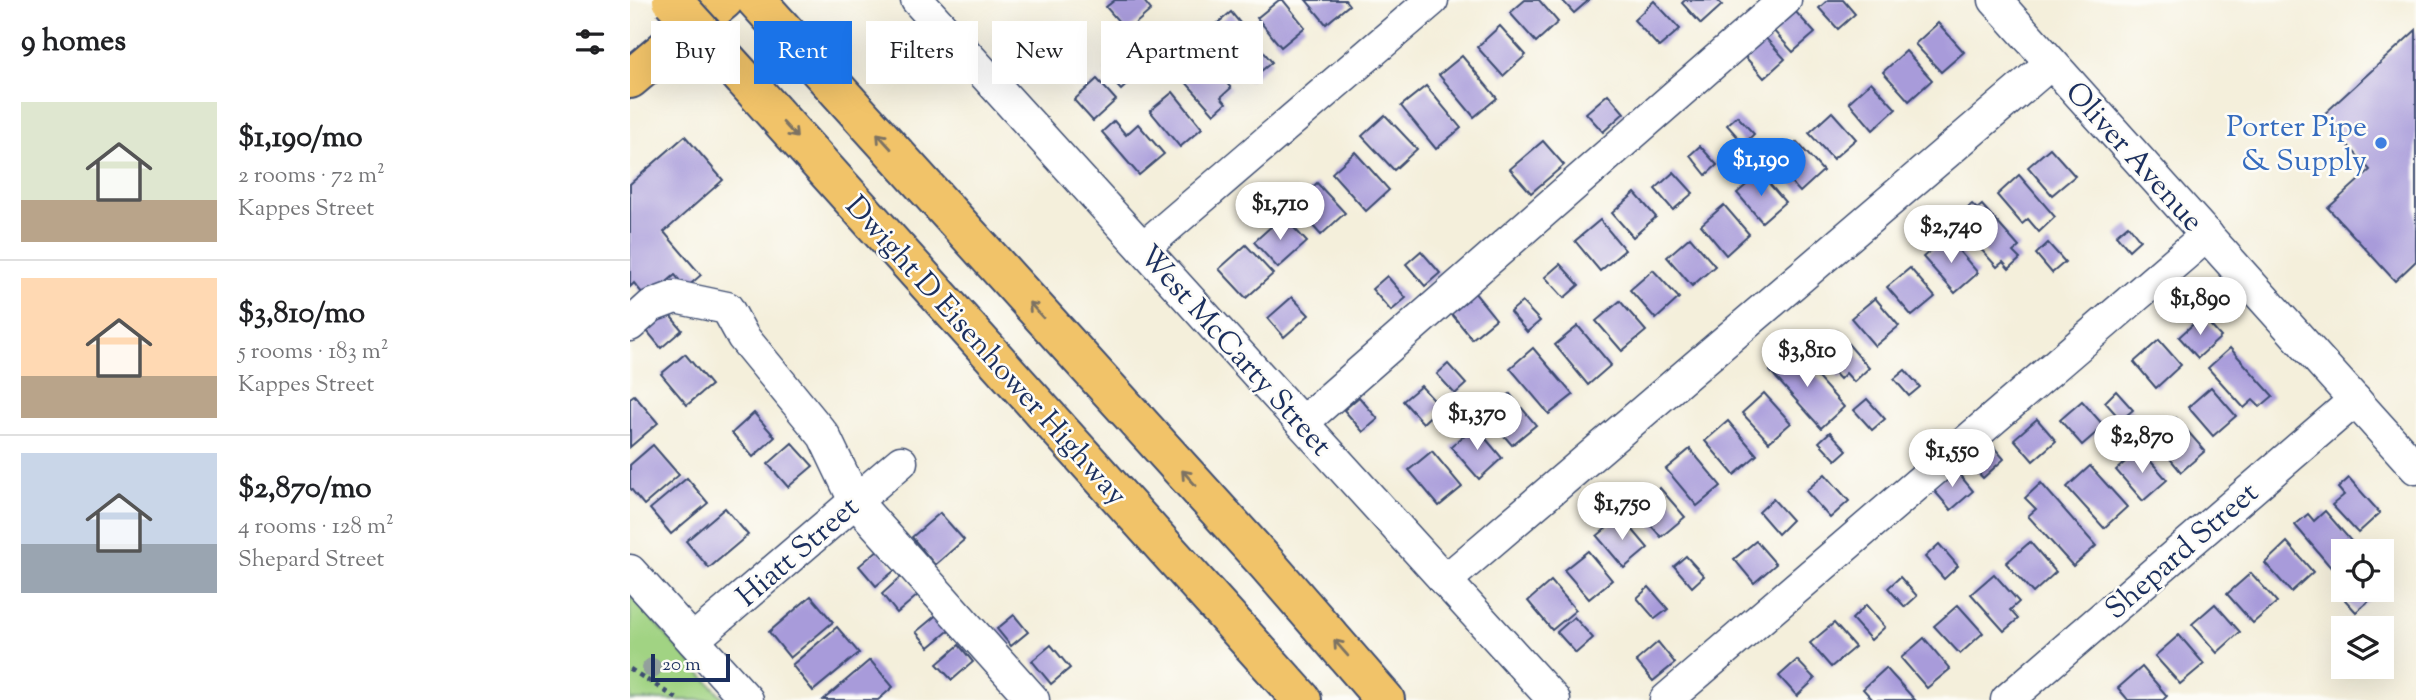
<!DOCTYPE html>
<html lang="en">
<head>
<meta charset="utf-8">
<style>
	:root { --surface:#fff; --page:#f6f6f6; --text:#202124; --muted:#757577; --line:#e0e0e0; --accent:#1a73e8 }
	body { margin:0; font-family:"Sorts Mill Goudy",serif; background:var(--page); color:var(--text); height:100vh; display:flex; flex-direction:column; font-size:26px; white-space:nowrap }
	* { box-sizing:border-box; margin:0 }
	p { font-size:23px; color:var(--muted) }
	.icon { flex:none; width:38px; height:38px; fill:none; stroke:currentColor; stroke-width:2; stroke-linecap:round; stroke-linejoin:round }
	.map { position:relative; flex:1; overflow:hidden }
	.drawer { display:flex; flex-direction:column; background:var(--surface); width:630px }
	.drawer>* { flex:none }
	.guide { position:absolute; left:21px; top:21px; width:665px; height:63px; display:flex; gap:14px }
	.fabs { position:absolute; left:1701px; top:539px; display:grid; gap:14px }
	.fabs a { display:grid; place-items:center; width:63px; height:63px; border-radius:0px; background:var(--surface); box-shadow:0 7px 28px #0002; font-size:35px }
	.scale { position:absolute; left:21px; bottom:18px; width:79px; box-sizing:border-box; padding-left:7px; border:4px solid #1b2f5e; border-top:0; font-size:19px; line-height:24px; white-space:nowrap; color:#1b2f5e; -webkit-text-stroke:5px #fdfcf7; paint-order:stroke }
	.price { position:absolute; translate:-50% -60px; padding:0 16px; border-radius:24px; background:#fff; color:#222; font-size:23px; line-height:46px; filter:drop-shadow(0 2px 4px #0008) }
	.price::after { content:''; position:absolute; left:50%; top:42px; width:21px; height:16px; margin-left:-10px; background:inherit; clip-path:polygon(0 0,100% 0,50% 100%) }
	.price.on { background:var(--accent); color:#fff }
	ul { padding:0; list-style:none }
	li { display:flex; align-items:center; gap:21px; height:175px; padding:0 21px }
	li+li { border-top:2px solid var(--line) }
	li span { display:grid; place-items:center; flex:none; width:196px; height:140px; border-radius:0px; color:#555 }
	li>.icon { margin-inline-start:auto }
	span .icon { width:84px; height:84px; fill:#fffc; stroke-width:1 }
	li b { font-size:30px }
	h2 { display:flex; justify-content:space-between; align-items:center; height:84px; padding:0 21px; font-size:30px }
	.chip { padding:0 24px; border-radius:0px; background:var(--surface); box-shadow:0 7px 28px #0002; font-size:24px; line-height:63px }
	.chip.on { background:var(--accent); color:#fff }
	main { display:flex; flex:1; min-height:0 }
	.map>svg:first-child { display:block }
</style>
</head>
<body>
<main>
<section class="drawer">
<h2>9 homes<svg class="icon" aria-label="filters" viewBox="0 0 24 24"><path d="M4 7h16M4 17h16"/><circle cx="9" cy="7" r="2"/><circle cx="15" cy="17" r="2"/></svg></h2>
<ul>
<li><span style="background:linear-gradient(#dfe7d0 70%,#b9a48a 0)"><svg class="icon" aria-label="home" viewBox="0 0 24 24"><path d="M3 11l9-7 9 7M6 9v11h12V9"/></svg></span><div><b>$1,190/mo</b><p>2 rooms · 72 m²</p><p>Kappes Street</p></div></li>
<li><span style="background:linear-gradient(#ffd9b3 70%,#b9a48a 0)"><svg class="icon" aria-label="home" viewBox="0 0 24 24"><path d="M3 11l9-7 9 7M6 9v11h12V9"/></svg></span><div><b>$3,810/mo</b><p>5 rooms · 183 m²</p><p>Kappes Street</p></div></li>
<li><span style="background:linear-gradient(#c9d6e8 65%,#9aa5b1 0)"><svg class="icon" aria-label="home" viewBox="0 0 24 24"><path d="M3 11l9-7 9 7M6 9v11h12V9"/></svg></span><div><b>$2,870/mo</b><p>4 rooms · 128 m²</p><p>Shepard Street</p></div></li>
</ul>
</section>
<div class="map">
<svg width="1786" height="700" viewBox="0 0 1786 700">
	<rect width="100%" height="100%" fill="#fdfcf7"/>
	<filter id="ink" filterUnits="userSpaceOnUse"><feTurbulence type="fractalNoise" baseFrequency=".0143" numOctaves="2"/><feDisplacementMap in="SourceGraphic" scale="14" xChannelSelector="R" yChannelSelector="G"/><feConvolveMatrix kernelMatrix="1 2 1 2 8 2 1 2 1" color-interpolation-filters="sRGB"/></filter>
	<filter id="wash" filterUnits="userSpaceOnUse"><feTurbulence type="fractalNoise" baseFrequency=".00686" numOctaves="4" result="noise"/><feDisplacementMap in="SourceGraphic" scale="28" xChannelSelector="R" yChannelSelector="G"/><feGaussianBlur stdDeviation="1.57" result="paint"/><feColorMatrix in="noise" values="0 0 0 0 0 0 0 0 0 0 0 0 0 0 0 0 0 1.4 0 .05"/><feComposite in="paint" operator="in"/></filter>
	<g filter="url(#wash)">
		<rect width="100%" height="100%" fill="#f4efdb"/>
		<polygon fill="#a1d383" stroke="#5e8170" stroke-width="2" points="0,595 95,700 0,700"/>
		<g id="blocks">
			<g fill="#a89bda">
				<polygon points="485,0 513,0 521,10 497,31 476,7"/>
				<polygon points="649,0 653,0 675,27 651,47 627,18"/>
				<polygon points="676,0 715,0 719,5 696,24"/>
				<polygon points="895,0 909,0 928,22 906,42 880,13"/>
				<polygon points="932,0 959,0 944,13"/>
				<polygon points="1055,0 1087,0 1092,5 1071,24 1052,3"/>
				<polygon points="1198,0 1213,0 1225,14 1208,29 1189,8"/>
				<polygon points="1024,1 1050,29 1029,47 1004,20"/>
				<polygon points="1164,10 1185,33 1163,52 1142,29"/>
				<polygon points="601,12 642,62 619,81 577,32"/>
				<polygon points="1308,23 1334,52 1311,72 1285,44"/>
				<polygon points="870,26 896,55 873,76 847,47"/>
				<polygon points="1786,30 1786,261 1765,281 1698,208 1740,170 1692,116"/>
				<polygon points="1132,34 1155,59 1134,78 1111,52"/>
				<polygon points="1276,51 1302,80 1279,101 1253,72"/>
				<polygon points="832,56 867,98 844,117 809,75"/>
				<polygon points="485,60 503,79 491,90 474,71"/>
				<polygon points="577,60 601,88 591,97 596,103 584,114 554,80"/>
				<polygon points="467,79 486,100 463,121 444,100"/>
				<polygon points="1241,82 1266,109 1243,130 1219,102"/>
				<polygon points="796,86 831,128 806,149 771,106"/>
				<polygon points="543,92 572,128 550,147 520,111"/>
				<polygon points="978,94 994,113 973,132 956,113"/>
				<polygon points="1202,112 1226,139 1203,159 1179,133"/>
				<polygon points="755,115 787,149 764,170 732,136"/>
				<polygon points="1107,116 1124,134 1114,144 1097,125"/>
				<polygon points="484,121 496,135 508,124 534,154 509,175 472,132"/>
				<polygon points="55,136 93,180 34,232 71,275 56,288 45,275 17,299 4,283 0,287 0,184"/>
				<polygon points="913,141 934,165 901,193 880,169"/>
				<polygon points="1167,142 1193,171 1170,192 1144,163"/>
				<polygon points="1070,146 1087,165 1076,175 1060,155"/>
				<polygon points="1420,148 1445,176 1422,195 1398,167"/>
				<polygon points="725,152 759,190 736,211 702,173"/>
				<polygon points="1044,172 1063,193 1043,210 1025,189"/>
				<polygon points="1130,173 1155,202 1132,222 1107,193"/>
				<polygon points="1389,175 1425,217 1409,232 1398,219 1392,224 1367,195"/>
				<polygon points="687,183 715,213 691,235 664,205"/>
				<polygon points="1005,193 1026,217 1003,237 982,213"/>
				<polygon points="1342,204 1347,209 1352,205 1389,247 1383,252 1390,259 1379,269 1373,262 1367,267 1329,225 1334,222 1328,216"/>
				<polygon points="1094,205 1119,234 1096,255 1071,225"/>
				<polygon points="653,216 677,242 648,268 624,242"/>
				<polygon points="970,220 995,250 970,271 945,241"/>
				<polygon points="1498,225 1510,240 1499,250 1486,235"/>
				<polygon points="1060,237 1085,266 1062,286 1037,257"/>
				<polygon points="1317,237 1348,273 1325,293 1293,257"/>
				<polygon points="1418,243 1435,262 1422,273 1406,254"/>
				<polygon points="616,245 643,274 616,298 589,269"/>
				<polygon points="791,251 810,273 795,286 776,264"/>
				<polygon points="930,264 949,285 934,298 915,277"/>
				<polygon points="1280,268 1305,297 1282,316 1257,287"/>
				<polygon points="1023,270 1049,298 1026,319 1000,290"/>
				<polygon points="757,276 776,298 761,311 742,289"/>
				<polygon points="844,292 866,319 842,339 820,312"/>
				<polygon points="662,297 679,315 654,337 638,318"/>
				<polygon points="1245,298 1269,326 1245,346 1221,318"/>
				<polygon points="990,301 1016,331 992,351 966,321"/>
				<polygon points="892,302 910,321 897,332 880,312"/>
				<polygon points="34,308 52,330 31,348 13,326"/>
				<polygon points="1572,316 1591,337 1568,358 1549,337"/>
				<polygon points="948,326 981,365 958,385 925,345"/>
				<polygon points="1207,331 1239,368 1224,382 1216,373 1210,379 1184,351"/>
				<polygon points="1529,340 1551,365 1526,388 1504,362"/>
				<polygon points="903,348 943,395 919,414 880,368"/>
				<polygon points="1600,348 1643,396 1630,407 1623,400 1614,408 1578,368"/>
				<polygon points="1163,350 1214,407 1191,428 1140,371"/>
				<polygon points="55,354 81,385 57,405 31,374"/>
				<polygon points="818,364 836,384 825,394 807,374"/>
				<polygon points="1275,370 1290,387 1279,396 1264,379"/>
				<polygon points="791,386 810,407 793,423 773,401"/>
				<polygon points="1581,387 1606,416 1583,436 1558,407"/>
				<polygon points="1486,391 1503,410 1491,420 1475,402"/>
				<polygon points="1134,393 1161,423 1139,442 1112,413"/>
				<polygon points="880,394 906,425 882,445 856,415"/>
				<polygon points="4,395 28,423 0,447 0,398"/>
				<polygon points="729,397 748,419 733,432 714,410"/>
				<polygon points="1237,399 1255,419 1242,430 1224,410"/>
				<polygon points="1452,401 1474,426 1452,445 1430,420"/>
				<polygon points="124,413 145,437 123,457 102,433"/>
				<polygon points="1546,418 1575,451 1551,472 1523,438"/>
				<polygon points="1407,419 1426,441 1403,461 1384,439"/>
				<polygon points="1098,421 1127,455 1104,475 1075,441"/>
				<polygon points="845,426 872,458 849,479 821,447"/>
				<polygon points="1200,432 1217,450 1206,460 1189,442"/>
				<polygon points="1355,437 1374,459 1353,478 1333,456"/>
				<polygon points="162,443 183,466 158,487 138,464"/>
				<polygon points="23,445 49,475 14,505 0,488 0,465"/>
				<polygon points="1060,449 1091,486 1067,506 1036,469"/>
				<polygon points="1510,449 1537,480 1513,501 1486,470"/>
				<polygon points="802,451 832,487 809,506 779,470"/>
				<polygon points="1460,466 1497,507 1474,528 1437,487"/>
				<polygon points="1323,467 1343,491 1321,510 1301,487"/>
				<polygon points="1195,474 1219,501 1200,518 1176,491"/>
				<polygon points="57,478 78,503 41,534 20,509"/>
				<polygon points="1719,478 1750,513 1728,533 1702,505 1714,495 1708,488"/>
				<polygon points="1411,483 1466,546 1443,566 1398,516 1406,509 1395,498"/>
				<polygon points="1030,488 1055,517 1031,537 1006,508"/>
				<polygon points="1143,499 1162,520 1148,534 1129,512"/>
				<polygon points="95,508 118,535 79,568 56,541"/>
				<polygon points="1695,511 1728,549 1725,551 1713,551 1713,561 1703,570 1665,525 1678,514 1684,521"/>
				<polygon points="310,513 334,540 305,565 282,537"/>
				<polygon points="991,516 1018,548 994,568 967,536"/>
				<polygon points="1126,541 1146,564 1124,583 1104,559"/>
				<polygon points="1400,542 1426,572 1403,593 1376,563"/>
				<polygon points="1657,542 1683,572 1661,592 1635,563"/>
				<polygon points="1309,544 1328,566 1314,579 1295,557"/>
				<polygon points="249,549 265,570 246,586 229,566"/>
				<polygon points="958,551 982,580 959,599 934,570"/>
				<polygon points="1056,556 1074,576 1062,587 1044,566"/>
				<polygon points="1621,573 1647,602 1623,623 1597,594"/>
				<polygon points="1364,574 1389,602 1380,610 1388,619 1374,631 1341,594"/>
				<polygon points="272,576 288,595 267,613 252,594"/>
				<polygon points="1270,577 1287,596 1275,607 1258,588"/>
				<polygon points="921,581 946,610 922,630 898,601"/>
				<polygon points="1713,586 1713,590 1732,590 1741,599 1726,612 1707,591"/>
				<polygon points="1019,587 1038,609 1025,619 1007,598"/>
				<polygon points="181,596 203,622 160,658 139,632"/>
				<polygon points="1585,604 1610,632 1587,653 1562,624"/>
				<polygon points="1236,605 1255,627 1241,640 1222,619"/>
				<polygon points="1328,605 1353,633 1330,654 1304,626"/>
				<polygon points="309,613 322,628 299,647 286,632"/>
				<polygon points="384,615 398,632 381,646 367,629"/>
				<polygon points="944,617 963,638 946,653 927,632"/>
				<polygon points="1204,623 1225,647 1201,667 1180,643"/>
				<polygon points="207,627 229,653 183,691 162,665"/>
				<polygon points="1549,635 1574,664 1550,684 1525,656"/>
				<polygon points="1294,638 1320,669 1297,688 1271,658"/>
				<polygon points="1028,642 1045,663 1023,681 1006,661"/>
				<polygon points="329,645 343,662 322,680 307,664"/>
				<polygon points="421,645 440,668 421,684 402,661"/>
				<polygon points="240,660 263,687 248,700 193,700"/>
				<polygon points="1167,660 1185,679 1167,696 1149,676"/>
				<polygon points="1512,667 1537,696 1533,700 1498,700 1488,688"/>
				<polygon points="1256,668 1285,700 1243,700 1233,689"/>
			</g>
		</g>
	</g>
	<g filter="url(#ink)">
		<use href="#blocks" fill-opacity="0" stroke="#3c4c71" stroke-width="2"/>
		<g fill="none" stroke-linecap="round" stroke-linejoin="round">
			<g stroke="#3c4c71" stroke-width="35">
				<g id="minor">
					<polyline points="287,0 924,700"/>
					<polyline points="1365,0 1786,468"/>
					<polyline points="513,248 802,0"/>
					<polyline points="0,325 21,306 45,297 97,308 113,337 194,436 225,501 403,700"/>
					<polyline points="672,423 1155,0"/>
					<polyline points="0,571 117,700"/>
					<polyline points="815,581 1421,63"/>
					<polyline points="63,640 271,462"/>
					<polyline points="1036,700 1577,235"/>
					<polyline points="1377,700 1725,400"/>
				</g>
			</g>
			<g stroke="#3c4c71" stroke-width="42">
				<polyline id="major" points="0,79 94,0"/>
			</g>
			<g stroke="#3c4c71" stroke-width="42">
				<g id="highway">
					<polyline points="126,0 637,564 755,700"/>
					<polyline points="114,79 672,700"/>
				</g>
			</g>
			<polyline stroke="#3c4c71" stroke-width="4.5" stroke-dasharray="5 5" stroke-linecap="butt" points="0,669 49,700"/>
			<use href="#minor" stroke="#fff" stroke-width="32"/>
			<use href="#major" stroke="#f1c369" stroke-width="38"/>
			<use href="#highway" stroke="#f1c369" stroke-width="38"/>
			<g stroke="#3c4c71" stroke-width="42" stroke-linecap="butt">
				<polyline id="highway-bridge" points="42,0 114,79"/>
			</g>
			<use href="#highway-bridge" stroke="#f1c369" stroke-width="38"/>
		</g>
		<circle fill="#93a09c" cx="22" cy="668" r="10"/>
		<defs><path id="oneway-shaft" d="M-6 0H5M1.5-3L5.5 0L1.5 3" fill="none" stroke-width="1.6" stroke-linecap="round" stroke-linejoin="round" transform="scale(1.75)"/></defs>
		<g stroke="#7b7263">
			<use href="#oneway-shaft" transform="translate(160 130) rotate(48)"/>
			<use href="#oneway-shaft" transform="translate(254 141) rotate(-132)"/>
			<use href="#oneway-shaft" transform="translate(406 310) rotate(-132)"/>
			<use href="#oneway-shaft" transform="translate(559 478) rotate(-132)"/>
			<use href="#oneway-shaft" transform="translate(711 648) rotate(-131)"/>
		</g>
	</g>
	<circle fill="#3f7fe0" stroke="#fdfcf7" stroke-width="2.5" cx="1751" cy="143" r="7"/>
	<g text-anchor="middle" stroke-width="5" stroke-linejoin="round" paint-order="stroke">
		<g font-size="30" fill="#366cbe" stroke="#fdfcf7" text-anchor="end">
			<text x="1737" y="136">Porter Pipe<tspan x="1737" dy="34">&amp; Supply</tspan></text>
		</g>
		<g font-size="30" fill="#1b2f5e" stroke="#fdfcf7">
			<text transform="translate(1505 156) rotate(48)" y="10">Oliver Avenue</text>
			<text transform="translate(357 350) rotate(48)" y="10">Dwight D Eisenhower Highway</text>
			<text transform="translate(606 350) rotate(48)" y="10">West McCarty Street</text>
			<text transform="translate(1551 550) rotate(-41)" y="10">Shepard Street</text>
			<text transform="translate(167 551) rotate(-41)" y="10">Hiatt Street</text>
		</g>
	</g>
</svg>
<div class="fabs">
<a><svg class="icon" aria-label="locate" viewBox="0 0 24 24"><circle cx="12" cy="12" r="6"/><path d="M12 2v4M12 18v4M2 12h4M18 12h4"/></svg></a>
<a><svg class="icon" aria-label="layers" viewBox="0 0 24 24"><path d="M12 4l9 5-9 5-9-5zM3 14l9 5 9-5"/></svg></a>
</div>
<div class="scale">20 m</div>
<b class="price on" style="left:1131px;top:198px">$1,190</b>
<b class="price" style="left:650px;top:242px">$1,710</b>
<b class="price" style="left:1321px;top:265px">$2,740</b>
<b class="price" style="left:1570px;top:337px">$1,890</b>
<b class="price" style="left:1177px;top:389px">$3,810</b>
<b class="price" style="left:847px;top:452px">$1,370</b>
<b class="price" style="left:1512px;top:475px">$2,870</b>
<b class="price" style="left:1322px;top:489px">$1,550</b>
<b class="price" style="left:992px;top:542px">$1,750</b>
<div class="guide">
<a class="chip">Buy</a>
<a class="chip on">Rent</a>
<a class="chip">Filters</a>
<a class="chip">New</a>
<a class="chip">Apartment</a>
</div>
</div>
</main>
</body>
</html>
